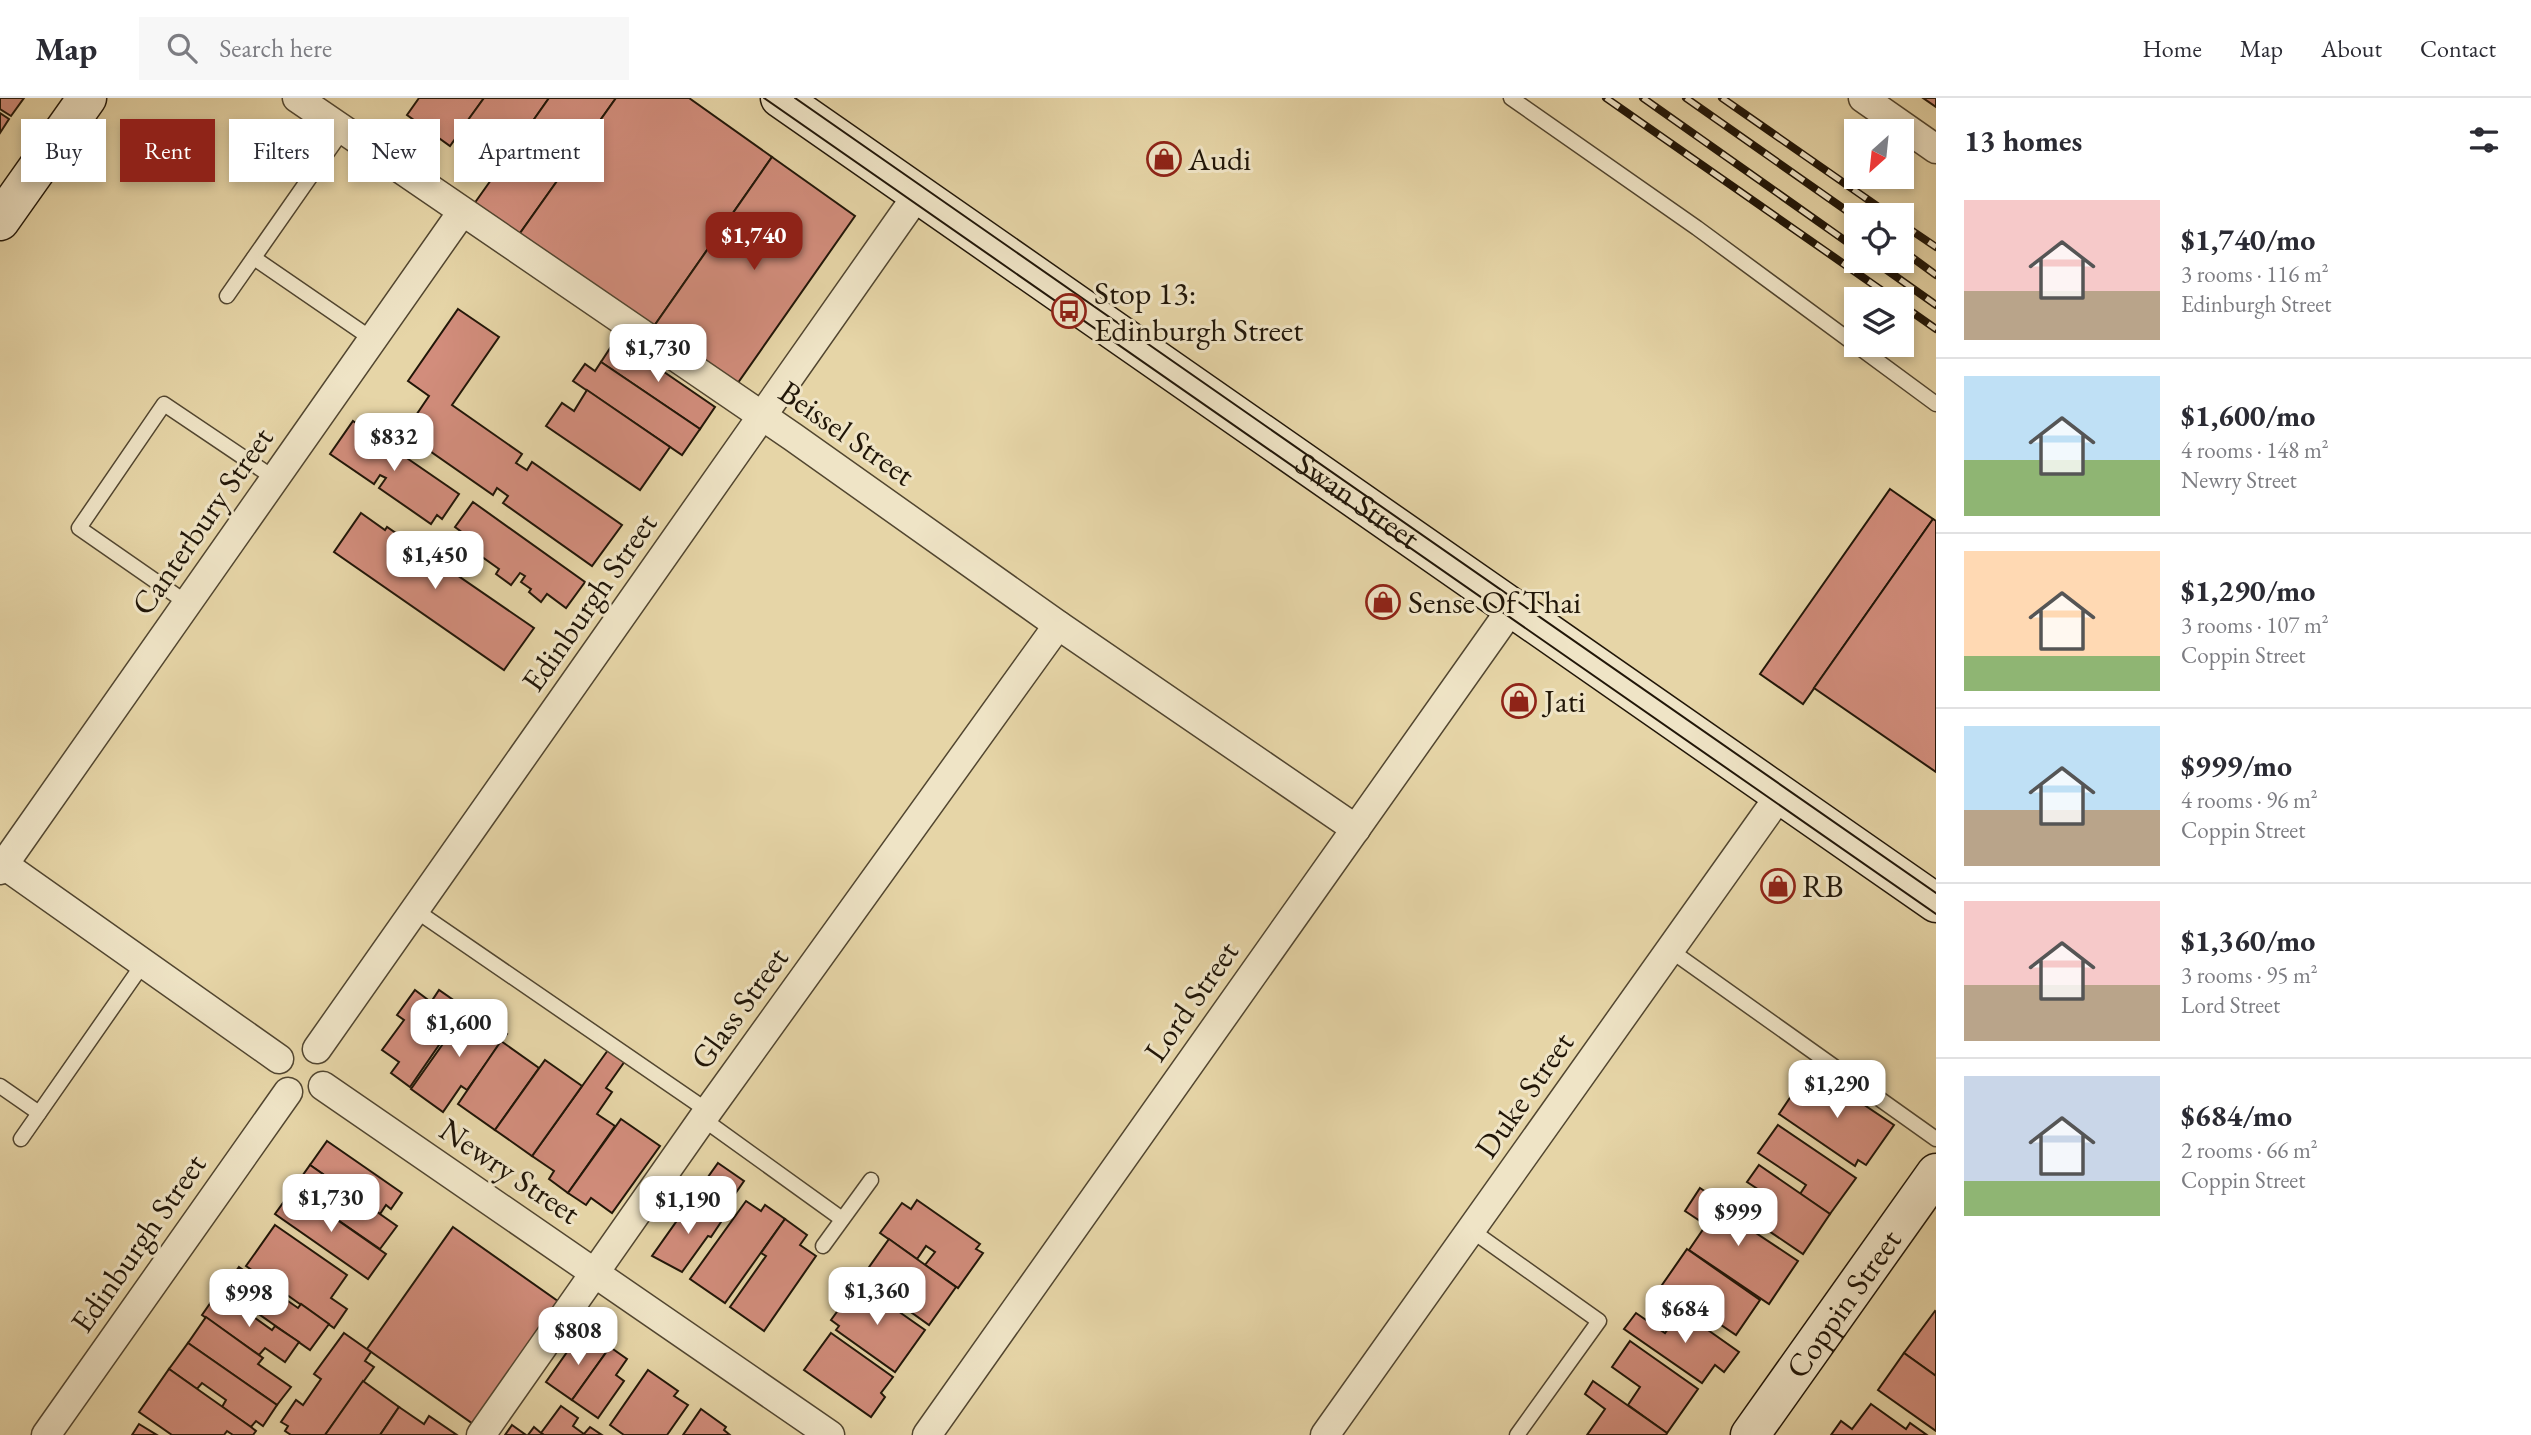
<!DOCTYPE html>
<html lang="en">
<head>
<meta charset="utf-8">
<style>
	:root { --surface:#fff; --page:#f7f7f7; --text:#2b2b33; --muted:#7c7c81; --line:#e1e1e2; --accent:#8f2418 }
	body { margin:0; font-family:"EB Garamond",serif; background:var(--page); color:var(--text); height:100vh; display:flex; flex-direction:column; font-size:26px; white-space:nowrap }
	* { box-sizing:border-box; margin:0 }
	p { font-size:23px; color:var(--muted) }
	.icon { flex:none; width:38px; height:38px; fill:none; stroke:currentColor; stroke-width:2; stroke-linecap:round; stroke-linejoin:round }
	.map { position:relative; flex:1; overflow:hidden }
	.details { display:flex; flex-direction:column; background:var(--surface); width:595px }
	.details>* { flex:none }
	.hud { position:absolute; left:21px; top:21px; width:665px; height:63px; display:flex; gap:14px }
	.needle { width:46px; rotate:207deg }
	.tools { position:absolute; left:1844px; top:21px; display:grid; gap:14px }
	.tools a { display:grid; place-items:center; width:70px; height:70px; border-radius:0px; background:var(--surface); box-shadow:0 4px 10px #0003; font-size:35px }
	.price { position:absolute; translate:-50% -60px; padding:0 16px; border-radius:14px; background:#fff; color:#222; font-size:23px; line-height:46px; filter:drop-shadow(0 2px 4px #0008) }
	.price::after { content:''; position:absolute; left:50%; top:42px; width:21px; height:16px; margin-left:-10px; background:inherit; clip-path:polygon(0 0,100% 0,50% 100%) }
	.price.current { background:var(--accent); color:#fff }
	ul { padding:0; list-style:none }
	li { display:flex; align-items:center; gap:21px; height:175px; padding:0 28px }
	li+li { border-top:2px solid var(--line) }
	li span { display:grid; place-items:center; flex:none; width:196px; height:140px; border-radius:0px; color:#555 }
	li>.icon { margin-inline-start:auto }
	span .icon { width:84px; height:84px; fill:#fffc; stroke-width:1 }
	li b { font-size:30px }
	h2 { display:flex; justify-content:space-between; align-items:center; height:84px; padding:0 28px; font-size:30px }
	.pill { padding:0 24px; border-radius:0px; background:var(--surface); box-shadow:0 4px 10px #0003; font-size:24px; line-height:63px }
	.pill.current { background:var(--accent); color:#fff }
	header { display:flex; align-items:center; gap:42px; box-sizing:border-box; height:98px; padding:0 35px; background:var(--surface); border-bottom:2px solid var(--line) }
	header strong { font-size:33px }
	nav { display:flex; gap:38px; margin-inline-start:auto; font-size:24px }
	.search { width:490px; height:63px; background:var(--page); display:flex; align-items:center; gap:18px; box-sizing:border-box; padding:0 24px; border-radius:0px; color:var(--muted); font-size:26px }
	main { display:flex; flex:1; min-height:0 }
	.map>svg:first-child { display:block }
</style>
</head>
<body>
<header>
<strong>Map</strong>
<div class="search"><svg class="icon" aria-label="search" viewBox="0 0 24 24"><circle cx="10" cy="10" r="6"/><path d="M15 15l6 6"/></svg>Search here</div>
<nav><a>Home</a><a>Map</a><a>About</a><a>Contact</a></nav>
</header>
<main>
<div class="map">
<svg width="1936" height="1337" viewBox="0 0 1936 1337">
	<rect width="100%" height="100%" fill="#e6d5a7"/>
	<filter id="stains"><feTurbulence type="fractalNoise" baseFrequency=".00286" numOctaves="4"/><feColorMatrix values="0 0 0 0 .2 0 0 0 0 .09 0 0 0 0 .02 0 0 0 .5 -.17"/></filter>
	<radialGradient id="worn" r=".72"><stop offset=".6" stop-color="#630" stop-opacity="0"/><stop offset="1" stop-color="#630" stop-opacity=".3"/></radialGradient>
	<g fill="#d28d7c" stroke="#211608" stroke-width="2">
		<polygon points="0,0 24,0 11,18 0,11"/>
		<polygon points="419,0 484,0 450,48 407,17"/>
		<polygon points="484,0 549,0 512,53 468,22"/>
		<polygon points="549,0 616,0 518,138 474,106"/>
		<polygon points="616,0 689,0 772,59 652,231 518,138"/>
		<polygon points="1923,0 1936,0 1936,9"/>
		<polygon points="0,15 9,21 0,35"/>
		<polygon points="772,59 855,118 735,289 652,231"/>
		<polygon points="458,211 499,239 452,307 522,356 516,365 527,372 532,364 622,427 592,468 503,405 508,398 497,390 493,397 404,335 429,298 408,283"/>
		<polygon points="616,241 715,309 700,331 601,264"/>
		<polygon points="601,264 700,331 682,357 573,283 585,266 595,273"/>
		<polygon points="587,292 670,349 640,392 546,328 562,305 574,313"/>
		<polygon points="353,323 459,396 442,421 437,417 431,426 379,390 386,380 380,377 374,386 330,356"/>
		<polygon points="1890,391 1933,421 1803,606 1760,576"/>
		<polygon points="473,404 585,484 566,510 547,496 541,504 529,494 531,491 521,484 525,478 520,475 511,487 496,476 499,471 475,454 469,462 457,453 467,438 455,429"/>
		<polygon points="361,415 385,432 387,429 534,530 504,572 334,454"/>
		<polygon points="1933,421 1936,423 1936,674 1814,590"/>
		<polygon points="415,892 431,904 439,892 462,908 436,945 439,947 410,989 391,975 399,964 382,952 404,922 397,917"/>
		<polygon points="469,909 507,936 467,992 461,988 443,1014 411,991"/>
		<polygon points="501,943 539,970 495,1032 458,1006"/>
		<polygon points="608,952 625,963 606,990 612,994 597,1016 615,1028 568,1095 549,1081 554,1073 532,1058"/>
		<polygon points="545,962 582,988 532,1058 495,1032"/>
		<polygon points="1806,976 1826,990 1830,984 1894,1027 1866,1067 1858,1062 1855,1068 1779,1016"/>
		<polygon points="621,1021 660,1048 612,1115 591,1100 586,1107 568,1095"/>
		<polygon points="1778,1027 1856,1080 1830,1116 1800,1096 1806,1087 1758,1055"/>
		<polygon points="327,1043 402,1095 391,1111 386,1107 380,1116 310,1067"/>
		<polygon points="718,1065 744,1083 719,1119 693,1100"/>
		<polygon points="310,1067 397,1128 380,1151 293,1091"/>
		<polygon points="1759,1067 1830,1116 1803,1156 1754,1123 1770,1099 1747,1084"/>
		<polygon points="1700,1090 1757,1128 1753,1133 1798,1163 1769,1206 1689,1152 1706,1127 1685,1113"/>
		<polygon points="293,1091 386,1156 368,1181 275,1116"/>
		<polygon points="693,1100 723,1121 711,1139 708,1138 682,1174 652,1158"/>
		<polygon points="917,1102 980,1146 976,1151 983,1155 958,1190 925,1167 935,1154 926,1148 917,1161 880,1135 902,1105 911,1111"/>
		<polygon points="746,1103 761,1113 765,1107 785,1121 725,1205 690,1181"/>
		<polygon points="785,1121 807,1137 800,1147 816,1158 764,1233 730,1209 766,1158 761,1155"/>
		<polygon points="275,1127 347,1177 331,1200 347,1211 334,1230 246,1168"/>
		<polygon points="453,1129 562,1206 476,1328 367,1251"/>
		<polygon points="889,1141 956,1189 929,1227 862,1179"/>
		<polygon points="1687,1151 1760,1202 1736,1237 1662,1187"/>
		<polygon points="239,1169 298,1210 301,1206 329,1226 310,1252 223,1191"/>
		<polygon points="858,1185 925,1232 895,1274 836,1232 839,1228 831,1222"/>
		<polygon points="218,1194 272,1232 275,1228 299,1244 285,1264 265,1250 259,1257 202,1217"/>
		<polygon points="1681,1213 1739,1254 1724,1274 1715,1267 1702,1285 1624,1231 1636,1215 1665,1235"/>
		<polygon points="1935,1213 1936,1214 1936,1278 1904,1255"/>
		<polygon points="206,1219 263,1260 258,1266 291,1289 277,1307 188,1245"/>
		<polygon points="344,1235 371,1254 365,1263 374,1269 325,1337 291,1337 285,1333 288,1328 281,1324 296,1302 303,1307 321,1281 314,1276"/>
		<polygon points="831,1235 893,1279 881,1295 885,1299 871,1319 804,1272"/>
		<polygon points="592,1236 610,1249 572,1302 546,1284 572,1247 580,1253"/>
		<polygon points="1630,1243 1698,1291 1667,1335 1628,1307 1640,1289 1612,1269"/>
		<polygon points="188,1245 277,1307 263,1328 256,1323 251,1329 222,1309 226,1302 202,1285 197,1291 169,1271"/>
		<polygon points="610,1249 627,1261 616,1277 624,1283 598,1320 572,1302"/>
		<polygon points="1904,1255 1936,1278 1936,1333 1878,1292"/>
		<polygon points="169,1271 251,1329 256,1333 253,1337 233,1337 227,1333 224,1337 172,1337 139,1314"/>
		<polygon points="648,1272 678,1293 674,1298 688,1307 667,1337 624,1337 610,1327"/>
		<polygon points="363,1283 399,1309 380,1337 325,1337"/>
		<polygon points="1593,1283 1667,1335 1666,1337 1587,1337 1605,1311 1585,1296"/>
		<polygon points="1871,1306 1906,1331 1910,1325 1927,1337 1831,1337 1841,1323 1852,1331"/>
		<polygon points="561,1308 578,1320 573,1328 584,1336 590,1329 602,1337 544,1337 541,1335"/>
		<polygon points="399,1309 424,1326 429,1318 457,1337 380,1337"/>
		<polygon points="701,1311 726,1329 724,1332 730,1337 683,1337"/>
		<polygon points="139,1326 157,1337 132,1337"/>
		<polygon points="512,1327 526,1337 505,1337"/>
		<polygon points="534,1329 541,1335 544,1337 528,1337"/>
	</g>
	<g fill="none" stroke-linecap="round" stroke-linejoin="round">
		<g stroke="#524630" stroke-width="17">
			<g id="lane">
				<polyline points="1511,0 1697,130 1936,306"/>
				<polyline points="254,160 372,241"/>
				<polyline points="227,198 343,32"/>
				<polyline points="187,505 79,430 164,306 274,380"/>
				<polyline points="415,812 708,1013"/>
				<polyline points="1670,852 1936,1041"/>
				<polyline points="0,988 39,1015"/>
				<polyline points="703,1021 842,1121"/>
				<polyline points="21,1041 143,866"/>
				<polyline points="1471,1132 1599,1223 1517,1337"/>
				<polyline points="823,1148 871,1082"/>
			</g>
		</g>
		<g stroke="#524630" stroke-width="31">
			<g id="street">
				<polyline points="297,0 793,339 1058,527 1356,731"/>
				<polyline points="1863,0 1936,51"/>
				<polyline points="0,764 279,961"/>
				<polyline points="0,772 462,114"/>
				<polyline points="317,951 918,96"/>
				<polyline points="323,988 830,1337"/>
				<polyline points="46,1337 288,994"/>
				<polyline points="481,1337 708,1013 1058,527"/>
				<polyline points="927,1337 1512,510"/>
				<polyline points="1325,1337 1780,697"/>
			</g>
		</g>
		<g stroke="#211608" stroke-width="41">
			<g id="secondary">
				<path id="s1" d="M780,0l1156,805"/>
				<polyline points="0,123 87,0"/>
				<path id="s2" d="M1750,1337l186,-262"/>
			</g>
		</g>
		<use href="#lane" stroke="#efe4c6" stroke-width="14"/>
		<use href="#street" stroke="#efe4c6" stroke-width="28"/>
		<use href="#secondary" stroke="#efe4c6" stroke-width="38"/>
		<g stroke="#211608" stroke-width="2">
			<polyline points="764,0 1936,816"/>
			<polyline points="795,0 1936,795"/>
		</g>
		<g stroke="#211608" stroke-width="8">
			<g id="rail">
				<polyline points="1606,0 1894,201"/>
				<polyline points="1643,0 1857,151"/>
				<polyline points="1686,0 1857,120"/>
				<polyline points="1722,0 1890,117"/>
				<polyline points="1902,126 1936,149"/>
				<polyline points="1902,152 1936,177"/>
				<polyline points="1874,163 1936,207"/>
				<polyline points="1902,207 1936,231"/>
			</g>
		</g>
		<use href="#rail" stroke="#efe4c6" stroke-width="5" stroke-dasharray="16" stroke-linecap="butt"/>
	</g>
	<defs>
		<g id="shop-ring" transform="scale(1.75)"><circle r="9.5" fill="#efe4c6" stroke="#8f2418" stroke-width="1.5"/><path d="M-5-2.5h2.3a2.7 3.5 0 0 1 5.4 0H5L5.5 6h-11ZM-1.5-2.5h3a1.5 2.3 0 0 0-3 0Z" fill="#8f2418"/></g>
		<g id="bus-ring" transform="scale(1.75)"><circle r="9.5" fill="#efe4c6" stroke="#8f2418" stroke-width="1.5"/><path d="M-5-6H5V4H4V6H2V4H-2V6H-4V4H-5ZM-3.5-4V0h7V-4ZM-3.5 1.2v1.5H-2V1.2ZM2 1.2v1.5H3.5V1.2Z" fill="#8f2418"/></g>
	</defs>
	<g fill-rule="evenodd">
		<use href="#shop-ring" x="1164" y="61"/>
		<use href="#bus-ring" x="1069" y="213"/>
		<use href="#shop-ring" x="1383" y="504"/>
		<use href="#shop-ring" x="1519" y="603"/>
		<use href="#shop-ring" x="1778" y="788"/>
	</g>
	<g text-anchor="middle" stroke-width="6" stroke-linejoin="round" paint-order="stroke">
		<g font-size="32" fill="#211608" stroke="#efe4c6" text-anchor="start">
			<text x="1188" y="72">Audi</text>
			<text x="1094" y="206">Stop 13:<tspan x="1094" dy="37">Edinburgh Street</tspan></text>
			<text x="1408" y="515">Sense Of Thai</text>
			<text x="1544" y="614">Jati</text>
			<text x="1802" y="799">RB</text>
		</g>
		<g font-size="32" fill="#211608" stroke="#efe4c6">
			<text transform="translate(847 335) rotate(35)" y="11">Beissel Street</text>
			<text dy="11" stroke="none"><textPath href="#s1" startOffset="704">Swan Street</textPath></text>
			<text transform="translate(202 423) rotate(-55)" y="11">Canterbury Street</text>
			<text transform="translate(589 504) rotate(-55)" y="11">Edinburgh Street</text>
			<text transform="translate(1191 903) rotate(-55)" y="11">Lord Street</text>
			<text transform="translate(739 910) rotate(-54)" y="11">Glass Street</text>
			<text transform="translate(1524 997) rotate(-55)" y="11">Duke Street</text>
			<text transform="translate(510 1073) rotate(34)" y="11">Newry Street</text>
			<text transform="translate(138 1145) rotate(-55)" y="11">Edinburgh Street</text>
			<text dy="11" stroke="none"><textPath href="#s2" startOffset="161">Coppin Street</textPath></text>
		</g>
	</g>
	<rect width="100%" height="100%" filter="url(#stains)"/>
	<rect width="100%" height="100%" fill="url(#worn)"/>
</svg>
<div class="tools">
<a><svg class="needle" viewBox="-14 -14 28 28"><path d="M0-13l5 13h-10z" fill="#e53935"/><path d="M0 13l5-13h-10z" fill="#7c7c81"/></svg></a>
<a><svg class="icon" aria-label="locate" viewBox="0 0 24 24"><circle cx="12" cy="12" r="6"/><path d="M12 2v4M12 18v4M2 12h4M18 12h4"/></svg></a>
<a><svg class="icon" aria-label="layers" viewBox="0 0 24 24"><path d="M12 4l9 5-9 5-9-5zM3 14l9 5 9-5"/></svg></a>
</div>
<b class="price current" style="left:754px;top:174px">$1,740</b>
<b class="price" style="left:658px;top:286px">$1,730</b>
<b class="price" style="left:394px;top:375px">$832</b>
<b class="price" style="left:435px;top:493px">$1,450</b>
<b class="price" style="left:459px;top:961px">$1,600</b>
<b class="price" style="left:1837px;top:1022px">$1,290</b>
<b class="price" style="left:331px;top:1136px">$1,730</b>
<b class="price" style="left:688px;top:1138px">$1,190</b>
<b class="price" style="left:1738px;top:1150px">$999</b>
<b class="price" style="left:877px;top:1229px">$1,360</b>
<b class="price" style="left:249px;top:1231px">$998</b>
<b class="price" style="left:1685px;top:1247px">$684</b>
<b class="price" style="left:578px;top:1269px">$808</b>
<div class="hud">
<a class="pill">Buy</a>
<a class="pill current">Rent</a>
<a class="pill">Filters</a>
<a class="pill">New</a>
<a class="pill">Apartment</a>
</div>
</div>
<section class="details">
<h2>13 homes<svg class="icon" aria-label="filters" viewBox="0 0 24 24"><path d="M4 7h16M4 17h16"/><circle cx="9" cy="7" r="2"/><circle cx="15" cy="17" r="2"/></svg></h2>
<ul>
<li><span style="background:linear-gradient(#f6c9c9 65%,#b9a48a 0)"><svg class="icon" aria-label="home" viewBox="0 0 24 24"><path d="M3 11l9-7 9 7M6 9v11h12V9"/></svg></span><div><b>$1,740/mo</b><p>3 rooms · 116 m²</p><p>Edinburgh Street</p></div></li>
<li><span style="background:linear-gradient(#bfe0f5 60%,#8fb573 0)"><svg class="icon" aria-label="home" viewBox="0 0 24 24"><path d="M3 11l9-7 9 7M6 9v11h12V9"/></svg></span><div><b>$1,600/mo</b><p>4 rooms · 148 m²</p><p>Newry Street</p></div></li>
<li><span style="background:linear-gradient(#ffd9b3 75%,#8fb573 0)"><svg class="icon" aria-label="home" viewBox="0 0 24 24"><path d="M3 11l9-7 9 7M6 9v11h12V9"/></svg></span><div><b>$1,290/mo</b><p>3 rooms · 107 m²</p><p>Coppin Street</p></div></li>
<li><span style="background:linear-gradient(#bfe0f5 60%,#b9a48a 0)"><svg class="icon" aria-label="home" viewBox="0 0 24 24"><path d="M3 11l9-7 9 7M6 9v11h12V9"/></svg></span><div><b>$999/mo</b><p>4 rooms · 96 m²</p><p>Coppin Street</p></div></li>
<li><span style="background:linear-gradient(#f6c9c9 60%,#b9a48a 0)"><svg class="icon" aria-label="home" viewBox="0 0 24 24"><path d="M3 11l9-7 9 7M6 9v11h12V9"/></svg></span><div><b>$1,360/mo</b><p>3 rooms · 95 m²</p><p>Lord Street</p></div></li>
<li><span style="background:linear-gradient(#c9d6e8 75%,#8fb573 0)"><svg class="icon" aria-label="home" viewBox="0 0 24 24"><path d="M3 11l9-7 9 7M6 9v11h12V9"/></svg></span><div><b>$684/mo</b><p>2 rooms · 66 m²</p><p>Coppin Street</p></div></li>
</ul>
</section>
</main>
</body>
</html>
